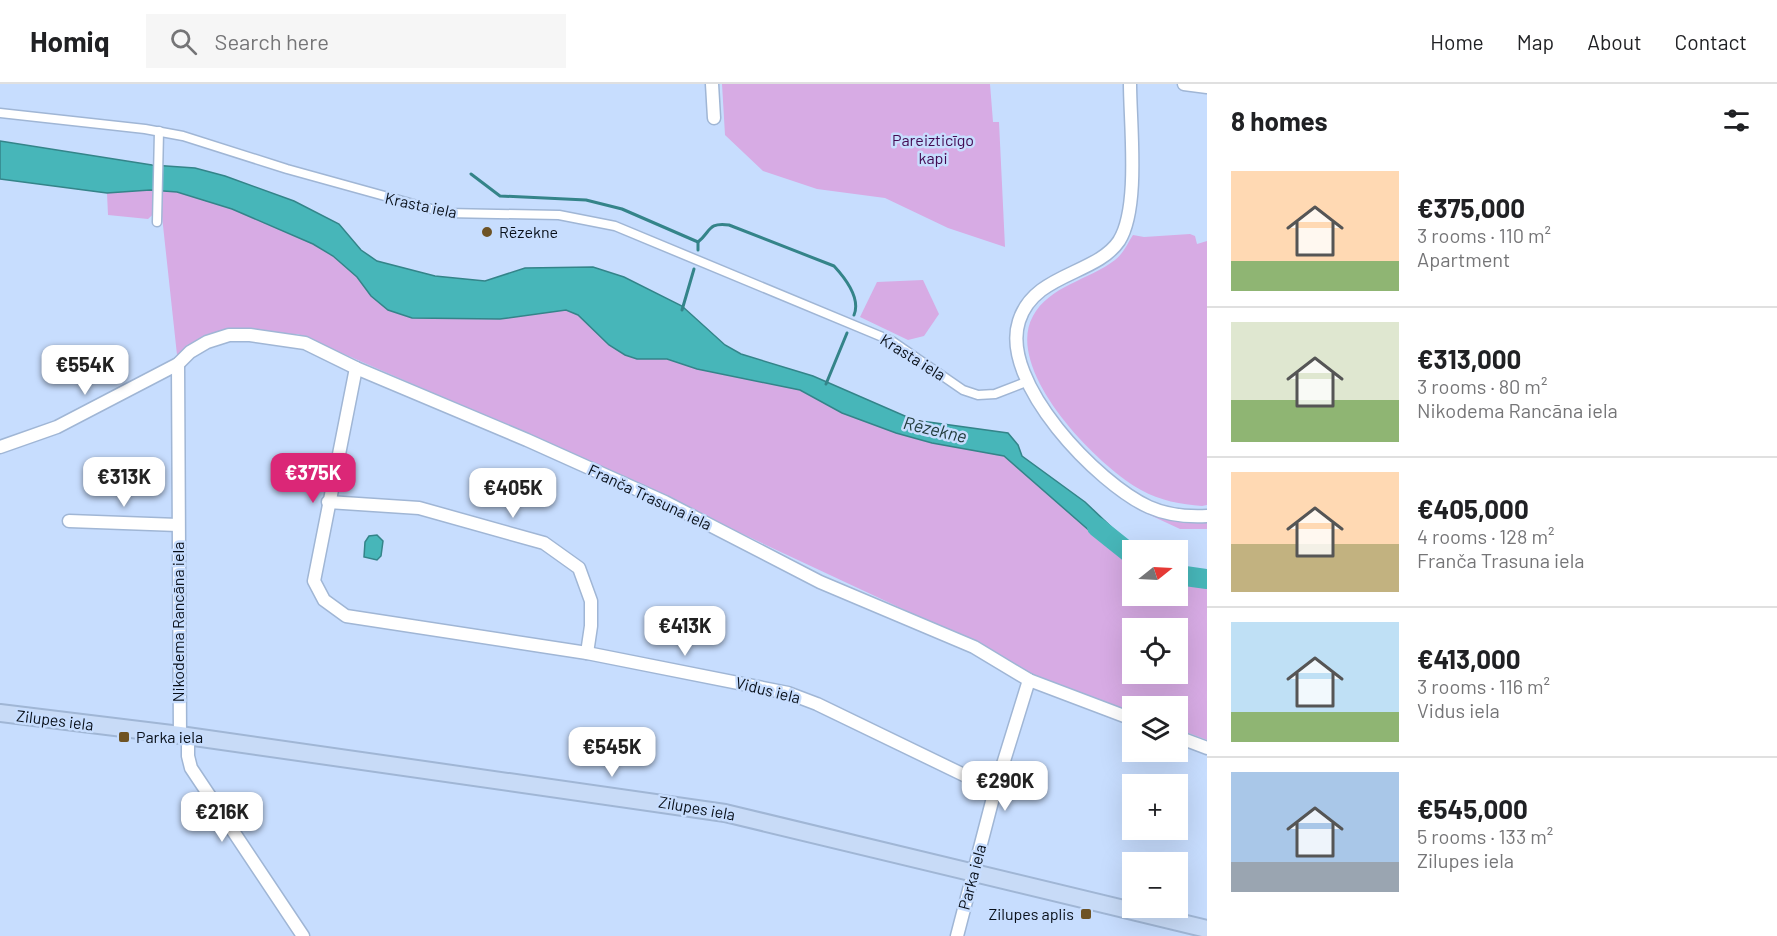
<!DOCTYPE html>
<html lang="en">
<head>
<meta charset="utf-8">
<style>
	:root { --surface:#fff; --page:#f6f6f6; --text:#202124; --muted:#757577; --line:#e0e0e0; --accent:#db2777 }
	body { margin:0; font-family:Barlow,sans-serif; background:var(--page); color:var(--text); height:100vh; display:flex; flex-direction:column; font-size:22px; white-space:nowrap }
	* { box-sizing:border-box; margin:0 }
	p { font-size:20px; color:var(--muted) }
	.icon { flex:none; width:33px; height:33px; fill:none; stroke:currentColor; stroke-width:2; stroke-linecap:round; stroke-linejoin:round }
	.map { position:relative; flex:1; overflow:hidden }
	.sheet { display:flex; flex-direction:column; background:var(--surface); width:570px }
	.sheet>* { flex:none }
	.needle { width:39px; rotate:72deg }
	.tools { position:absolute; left:1122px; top:456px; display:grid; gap:12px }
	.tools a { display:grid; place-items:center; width:66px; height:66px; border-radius:0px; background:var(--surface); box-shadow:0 6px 24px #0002; font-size:30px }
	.price { position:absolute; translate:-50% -51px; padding:0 14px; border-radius:12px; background:#fff; color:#222; font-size:20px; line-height:39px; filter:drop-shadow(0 2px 3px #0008) }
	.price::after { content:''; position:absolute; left:50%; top:36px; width:18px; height:14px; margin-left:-9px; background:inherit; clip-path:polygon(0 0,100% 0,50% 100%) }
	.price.current { background:var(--accent); color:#fff }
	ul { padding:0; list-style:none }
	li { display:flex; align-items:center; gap:18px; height:150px; padding:0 24px }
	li+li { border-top:2px solid var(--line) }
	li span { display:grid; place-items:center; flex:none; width:168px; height:120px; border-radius:0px; color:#555 }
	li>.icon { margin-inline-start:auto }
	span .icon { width:72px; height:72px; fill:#fffc; stroke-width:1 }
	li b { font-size:26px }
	h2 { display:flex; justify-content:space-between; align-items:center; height:72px; padding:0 24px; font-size:26px }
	header { display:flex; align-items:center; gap:36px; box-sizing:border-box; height:84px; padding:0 30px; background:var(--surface); border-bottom:2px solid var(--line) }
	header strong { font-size:28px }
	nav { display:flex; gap:33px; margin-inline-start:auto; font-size:21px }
	.search { width:420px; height:54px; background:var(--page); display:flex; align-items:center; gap:15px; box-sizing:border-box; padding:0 21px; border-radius:0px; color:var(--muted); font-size:22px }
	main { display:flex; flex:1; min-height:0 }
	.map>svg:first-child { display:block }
</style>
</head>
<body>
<header>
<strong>Homiq</strong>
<div class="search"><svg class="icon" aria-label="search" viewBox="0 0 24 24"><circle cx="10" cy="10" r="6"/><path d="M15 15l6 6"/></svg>Search here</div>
<nav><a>Home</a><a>Map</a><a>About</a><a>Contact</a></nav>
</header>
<main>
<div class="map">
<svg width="1207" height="852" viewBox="0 0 1207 852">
	<rect width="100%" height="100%" fill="#c7ddfe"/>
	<g fill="#d7abe4" fill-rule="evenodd">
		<polygon points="722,0 990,0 993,38 999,38 1005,163 948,144 885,114 817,105 763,87 725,51"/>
		<path d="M150,106l27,2 55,17 86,18 53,47 188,17 318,124 126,30 131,105 -2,46h46v-24l29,5v163l-29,-11v-23h-46v7l-101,-37 -62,-36 -421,-197 -250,-109 -81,5 -39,25 -17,-157 -13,12 -40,-4 -1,-22zM1132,544h46v46h-46z"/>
		<path d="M1190,150l5,2 2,8 10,-3v264l-5,1c-21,-2 -42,-5 -61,-16 -44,-24 -138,-120 -108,-174 16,-30 56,-36 82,-56 9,-7 12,-16 18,-25l11,2z"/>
		<polygon points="923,196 939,230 924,252 908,256 860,233 877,198"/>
		<polygon points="1137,425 1190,439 1207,439 1207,445 1180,445"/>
	</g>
	<g fill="#47b6b9" stroke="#348489" stroke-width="1.5">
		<polygon points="0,57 152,81 195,84 225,92 294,117 339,140 361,166 377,177 435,192 485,197 525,184 593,183 624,193 682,222 725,261 741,270 813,292 914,336 1008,349 1018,361 1022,372 1085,418 1126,457 1108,463 1004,372 932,359 896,349 842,329 800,306 697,285 667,275 637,275 625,271 609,261 578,231 566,226 500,235 412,234 388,226 371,212 357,193 333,172 313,160 232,125 177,108 150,106 107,109 0,95"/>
		<polygon points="377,451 383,457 381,472 377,476 364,473 365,458 369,452"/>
	</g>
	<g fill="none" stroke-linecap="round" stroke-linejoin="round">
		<g stroke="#348489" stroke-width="3">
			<polyline points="471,90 500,112 586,116 622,125 698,158"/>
			<path d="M698,166v-8c13,-10 9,-20 31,-17l105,41c12,13 27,32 20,49"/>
			<polyline points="682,226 694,185"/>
			<polyline points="826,300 847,249"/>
		</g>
		<g stroke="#47b6b9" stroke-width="20">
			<polyline points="1097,443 1132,471"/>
			<polyline points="1178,491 1207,495"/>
		</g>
		<g stroke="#a0b6d5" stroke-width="11">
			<g id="pedestrian">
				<polyline points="0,29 145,45 183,52 287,85 446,129 559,131 615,142 892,257 963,306 978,311 995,310 1026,298"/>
				<polyline points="157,138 159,47"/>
			</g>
		</g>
		<g stroke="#a0b6d5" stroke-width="15">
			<g id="minor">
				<polyline points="712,0 714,34"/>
				<path d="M1130,0c0,40 10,124 -11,157 -23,34 -85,32 -100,80 -20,61 79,163 130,186 18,8 39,10 58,9"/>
				<polyline points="1184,0 1207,3"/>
				<polyline points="178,280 180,651"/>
				<polyline points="356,284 314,497 324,516 346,532 587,569 788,609 817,620 995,706"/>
				<polyline points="0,363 57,343 178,280 190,268 207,258 229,251 250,251 305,259 356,284 527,356 665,418 820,498 974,563 1029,596 1132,635"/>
				<polyline points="328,418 419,424 544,459 579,484 591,517 591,542 587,569"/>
				<polyline points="69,437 178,441"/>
				<polyline points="188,652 188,672 191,684 303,852"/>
				<polyline points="1178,653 1207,664"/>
				<polyline points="957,852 995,706 1029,596"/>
			</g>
		</g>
		<g stroke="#a0b6d5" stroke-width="20">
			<polyline id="secondary" points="0,629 180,651 725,729 1207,845"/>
		</g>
		<use href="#pedestrian" stroke="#fff" stroke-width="8"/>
		<use href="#minor" stroke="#fff" stroke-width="12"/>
		<use href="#secondary" stroke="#c8dbf7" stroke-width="16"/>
	</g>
	<g fill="#6e5325" stroke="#c7ddfe" stroke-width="2">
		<circle cx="487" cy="148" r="6"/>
		<rect x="118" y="647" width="12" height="12" rx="3"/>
		<rect x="1080" y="824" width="12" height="12" rx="3"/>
	</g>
	<g text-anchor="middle" stroke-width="5" stroke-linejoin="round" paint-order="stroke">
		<g font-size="16" fill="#420a51" stroke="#c7ddfe">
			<text x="933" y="62">Pareizticīgo<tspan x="933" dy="18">kapi</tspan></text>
		</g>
		<g font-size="16" fill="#080f19" stroke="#c7ddfe">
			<text transform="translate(421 121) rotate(12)" y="6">Krasta iela</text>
			<text transform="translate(913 273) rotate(32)" y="6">Krasta iela</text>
			<text transform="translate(650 413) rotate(25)" y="6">Franča Trasuna iela</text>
			<text transform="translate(178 538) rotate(-90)" y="6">Nikodema Rancāna iela</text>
			<text transform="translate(768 606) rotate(14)" y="6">Vidus iela</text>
			<text transform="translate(55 636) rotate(7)" y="6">Zilupes iela</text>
			<text transform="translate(697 724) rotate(10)" y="6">Zilupes iela</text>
			<text transform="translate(972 793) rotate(-75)" y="6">Parka iela</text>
		</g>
		<g font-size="16" fill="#080f19" stroke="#c7ddfe" text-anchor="start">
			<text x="499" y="154">Rēzekne</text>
			<text x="136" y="659">Parka iela</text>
			<text x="1074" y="836" text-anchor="end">Zilupes aplis</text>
		</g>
		<g font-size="18" font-style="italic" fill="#233c3d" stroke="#c7ddfe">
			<text transform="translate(935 346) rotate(13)" y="6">Rēzekne</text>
		</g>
	</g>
</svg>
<div class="tools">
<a><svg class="needle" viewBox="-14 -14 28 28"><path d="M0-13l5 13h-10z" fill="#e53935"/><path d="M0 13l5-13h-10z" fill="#757577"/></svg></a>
<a><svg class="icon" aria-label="locate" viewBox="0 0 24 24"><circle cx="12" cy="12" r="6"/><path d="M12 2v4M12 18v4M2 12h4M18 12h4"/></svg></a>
<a><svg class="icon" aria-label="layers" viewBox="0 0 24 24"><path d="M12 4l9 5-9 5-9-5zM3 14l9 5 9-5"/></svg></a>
<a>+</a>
<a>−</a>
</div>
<b class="price" style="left:85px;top:312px">€554K</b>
<b class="price current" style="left:313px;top:420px">€375K</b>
<b class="price" style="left:124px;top:424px">€313K</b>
<b class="price" style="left:513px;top:435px">€405K</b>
<b class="price" style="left:685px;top:573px">€413K</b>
<b class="price" style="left:612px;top:694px">€545K</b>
<b class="price" style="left:1005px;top:728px">€290K</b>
<b class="price" style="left:222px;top:759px">€216K</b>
</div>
<section class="sheet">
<h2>8 homes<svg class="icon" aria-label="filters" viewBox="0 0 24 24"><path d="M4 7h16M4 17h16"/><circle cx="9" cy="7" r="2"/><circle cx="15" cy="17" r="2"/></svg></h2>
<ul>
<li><span style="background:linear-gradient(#ffd9b3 75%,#8fb573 0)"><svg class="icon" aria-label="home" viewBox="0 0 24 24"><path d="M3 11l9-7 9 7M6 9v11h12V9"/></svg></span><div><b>€375,000</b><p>3 rooms · 110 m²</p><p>Apartment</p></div></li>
<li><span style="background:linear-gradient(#dfe7d0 65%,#8fb573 0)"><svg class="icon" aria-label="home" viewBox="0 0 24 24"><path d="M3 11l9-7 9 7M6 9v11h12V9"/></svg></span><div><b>€313,000</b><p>3 rooms · 80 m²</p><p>Nikodema Rancāna iela</p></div></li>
<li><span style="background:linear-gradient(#ffd9b3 60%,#c2b280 0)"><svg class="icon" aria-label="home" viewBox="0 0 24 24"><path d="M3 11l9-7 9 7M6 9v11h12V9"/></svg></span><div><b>€405,000</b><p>4 rooms · 128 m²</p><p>Franča Trasuna iela</p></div></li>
<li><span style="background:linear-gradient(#bfe0f5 75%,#8fb573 0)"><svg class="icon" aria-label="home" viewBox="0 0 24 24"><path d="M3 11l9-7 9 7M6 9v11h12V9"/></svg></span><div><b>€413,000</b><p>3 rooms · 116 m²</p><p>Vidus iela</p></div></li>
<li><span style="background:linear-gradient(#a9c7e8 75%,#9aa5b1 0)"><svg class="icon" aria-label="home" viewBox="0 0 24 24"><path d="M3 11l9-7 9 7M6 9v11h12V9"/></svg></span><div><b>€545,000</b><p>5 rooms · 133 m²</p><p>Zilupes iela</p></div></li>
</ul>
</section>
</main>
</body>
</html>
